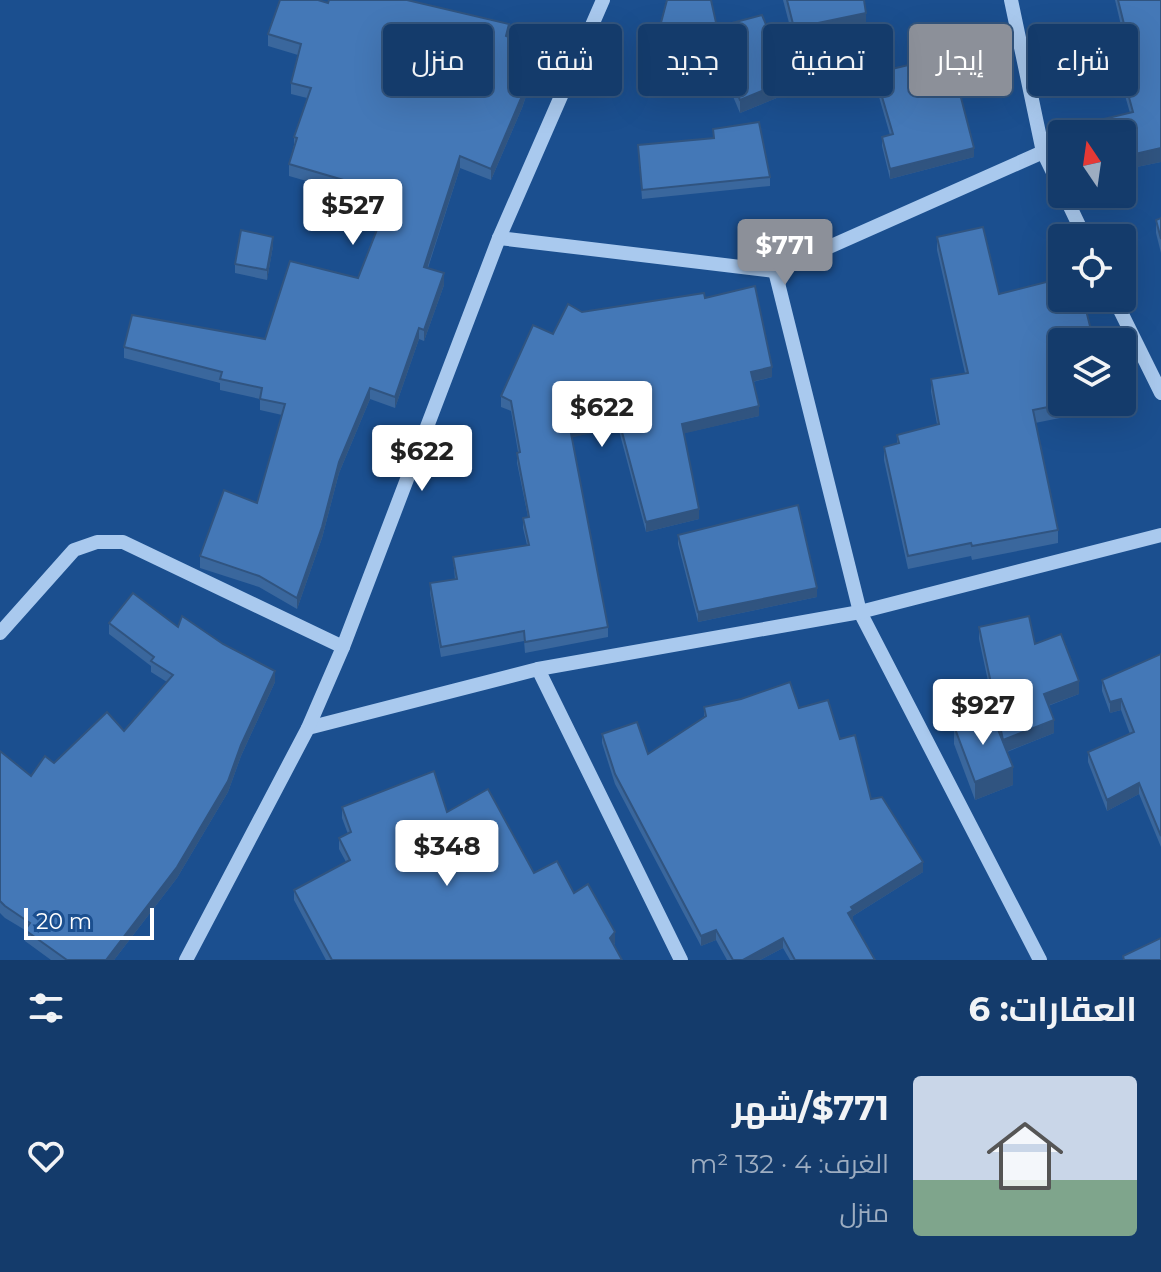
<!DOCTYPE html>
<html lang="ar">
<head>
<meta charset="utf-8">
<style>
	:root { --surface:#143b6b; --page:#1d4271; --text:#f1f3f6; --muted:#9dadc1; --line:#33557e; --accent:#8c9099 }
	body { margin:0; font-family:Montserrat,Cairo,sans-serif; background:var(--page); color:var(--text); direction:rtl; height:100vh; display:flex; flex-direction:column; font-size:30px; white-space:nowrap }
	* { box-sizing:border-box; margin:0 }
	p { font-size:26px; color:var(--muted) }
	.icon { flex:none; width:44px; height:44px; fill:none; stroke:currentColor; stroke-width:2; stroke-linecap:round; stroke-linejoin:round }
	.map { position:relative; height:960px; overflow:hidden; direction:ltr }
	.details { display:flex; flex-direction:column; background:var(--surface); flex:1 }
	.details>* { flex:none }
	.top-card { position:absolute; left:24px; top:24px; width:1114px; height:72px; direction:rtl; display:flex; gap:16px }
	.needle { width:52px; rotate:347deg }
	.buttons { position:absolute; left:1048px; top:120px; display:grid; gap:16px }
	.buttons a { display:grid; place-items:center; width:88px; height:88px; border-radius:8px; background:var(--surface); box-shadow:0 8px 32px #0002,0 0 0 2px var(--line); font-size:40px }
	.scale { position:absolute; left:24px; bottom:20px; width:130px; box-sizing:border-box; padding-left:8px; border:4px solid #fff; border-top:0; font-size:22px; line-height:28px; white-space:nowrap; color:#fff; -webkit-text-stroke:6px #1b4f8f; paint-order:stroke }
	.price { position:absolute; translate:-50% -68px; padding:0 18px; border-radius:8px; background:#fff; color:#222; font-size:26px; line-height:52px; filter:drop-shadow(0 2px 4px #0008) }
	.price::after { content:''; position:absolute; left:50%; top:48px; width:24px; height:18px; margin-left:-12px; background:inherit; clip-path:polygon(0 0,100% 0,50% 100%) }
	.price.on { background:var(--accent); color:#fff }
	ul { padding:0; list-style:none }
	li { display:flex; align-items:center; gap:24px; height:200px; padding:0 24px }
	li span { display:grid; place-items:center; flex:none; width:224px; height:160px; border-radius:8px; color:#555 }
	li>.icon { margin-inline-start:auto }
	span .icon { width:96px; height:96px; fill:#fffc; stroke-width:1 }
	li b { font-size:34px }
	h2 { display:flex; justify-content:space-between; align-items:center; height:96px; padding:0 24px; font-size:34px }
	.tag { padding:0 28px; border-radius:8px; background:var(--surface); box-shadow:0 8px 32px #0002,0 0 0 2px var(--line); font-size:28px; line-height:72px }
	.tag.on { background:var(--accent); color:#fff }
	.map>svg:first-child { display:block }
</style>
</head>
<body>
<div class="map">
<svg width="1161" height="960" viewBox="0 0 1161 960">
	<rect width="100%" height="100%" fill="#1b4f8f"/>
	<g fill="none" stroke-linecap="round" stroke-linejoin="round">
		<g stroke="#a9c9ee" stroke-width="14">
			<polyline points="1011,0 1043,152 1062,191"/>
			<polyline points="1064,194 1085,238"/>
			<polyline points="499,238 775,271 1043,152"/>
			<polyline points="775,271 860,612 1040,960"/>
			<polyline points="1114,298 1161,393"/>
			<polyline points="0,633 74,550 97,542 123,542 343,647"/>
			<polyline points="538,669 681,960"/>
			<polyline points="308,728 538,669 860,612 1161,535"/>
			<polyline points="186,960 308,728 343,647 499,238 603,0"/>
		</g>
	</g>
	<g fill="#3a679d">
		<polygon points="783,0 864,0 866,27 794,42"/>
		<polygon points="1115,0 1161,0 1161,162 1122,170 1122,134 1066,134 1066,128 1130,113 1124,92 1124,79 1133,76"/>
		<polygon points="328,3 509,37 534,59 529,72 530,84 522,108 491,180 460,168 428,268 444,285 424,341 419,339 395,408 370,399 339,473 322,538 297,609 259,587 200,568 200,556 257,503 282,415 260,410 260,399 220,390 220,383 124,358 124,347 265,339 358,278 387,204 289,176 289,164 294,145 294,137 307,98 291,94 291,83 298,55 268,46 268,34"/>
		<polygon points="717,27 789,93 740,113 718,61 658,47 658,34"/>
		<polygon points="875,73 974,157 890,179 882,146 882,137 890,135 875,83"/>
		<polygon points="713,129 770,177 770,186 642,199 638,145 713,138"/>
		<polygon points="1161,218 1161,253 1156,233 1156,220"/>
		<polygon points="937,237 999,294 1093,342 1062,342 1062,402 1080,402 1080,414 1035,423 1058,530 1058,543 972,560 971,556 908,569 884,460 884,447 897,444 897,435 937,424 931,392 931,379 965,373 937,250"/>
		<polygon points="273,246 267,280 235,273 235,264"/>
		<polygon points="705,298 772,377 753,382 759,416 684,433 699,519 646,532 618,427 572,437 608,627 608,637 525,653 524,641 441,657 430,593 430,583 455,580 453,557 527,545 523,528 523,518 528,517 517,463 517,453 518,452 511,411 501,407 501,396 553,334 582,312"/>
		<polygon points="678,535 817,597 698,622 678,544"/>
		<polygon points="109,623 178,627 275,682 241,756 228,792 177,878 114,960 51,960 25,941 25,930 5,918 0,913 0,751 31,776 54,763 124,731 167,682 151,672 151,666 109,634"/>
		<polygon points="979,627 1035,644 1079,694 1048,706 1054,733 1007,752 1013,785 975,800 954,744 954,726 998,728 979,639"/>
		<polygon points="1161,654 1161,847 1139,794 1107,811 1088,762 1088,752 1130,734 1121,710 1110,713 1102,691 1102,680"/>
		<polygon points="704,707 799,708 840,739 871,799 923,872 853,916 852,920 875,960 790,960 783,948 760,960 727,960 716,940 701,946 615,784 602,743 602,734 648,754 704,717"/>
		<polygon points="342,807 447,812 534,873 574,893 615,943 614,945 622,960 326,960 294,900 294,890 346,862 339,849 339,838 348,834 342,818"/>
	</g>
	<g fill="#305480">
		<polygon points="866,13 866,27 794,42 794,28"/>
		<polygon points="534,48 534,59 525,82 525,71"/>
		<polygon points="530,72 530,84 522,108 491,180 491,169"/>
		<polygon points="789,80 789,93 740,113 740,100"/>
		<polygon points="974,148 974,157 890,179 890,169"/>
		<polygon points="1161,148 1161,162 1122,170 1122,157"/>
		<polygon points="460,156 460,168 424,278 424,267"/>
		<polygon points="273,237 273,246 267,280 267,270"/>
		<polygon points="444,273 444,285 424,341 424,330"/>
		<polygon points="419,328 419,339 395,408 395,397"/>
		<polygon points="772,367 772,377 751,382 751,372"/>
		<polygon points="370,388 370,399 339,473 322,538 297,609 297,598 339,462"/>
		<polygon points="759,406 759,416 682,434 682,424"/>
		<polygon points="618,417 618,427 570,438 570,428"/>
		<polygon points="699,509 699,519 646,532 646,522"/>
		<polygon points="817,588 817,597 698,622 698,612"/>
		<polygon points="275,671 275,682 241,756 228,792 177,878 114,960 106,960 241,745"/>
		<polygon points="1079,681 1079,694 1044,707 1044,694"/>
		<polygon points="1121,699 1121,710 1110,713 1110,702"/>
		<polygon points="1054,720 1054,733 1003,753 1003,740"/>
		<polygon points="1013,767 1013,785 975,800 975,782"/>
		<polygon points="1139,783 1139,794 1107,811 1107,800"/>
		<polygon points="923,862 923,872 853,916 853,920 848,922 848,913 851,907"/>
		<polygon points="716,930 716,940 701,946 701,936"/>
		<polygon points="615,932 615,943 610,949 610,938"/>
		<polygon points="783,938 783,948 760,960 743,960"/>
	</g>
	<g fill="#4478b7" stroke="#305480" stroke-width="2">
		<polygon points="280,0 318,0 328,3 329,0 407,0 509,24 506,36 534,48 525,71 530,72 522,96 491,169 460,156 424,267 444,273 424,330 419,328 395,397 370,388 339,462 322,527 297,598 259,576 200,556 224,490 257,503 285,404 260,399 262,388 220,379 222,372 124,347 132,315 265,339 290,261 358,278 391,194 289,164 297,138 294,137 311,88 291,83 301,44 268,34"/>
		<polygon points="667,0 711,0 717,27 762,15 789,80 740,100 718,48 658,34"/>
		<polygon points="787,0 864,0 866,13 794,28"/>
		<polygon points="1118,0 1161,0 1161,148 1122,157 1122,134 1067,134 1066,128 1133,112 1124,79 1137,76"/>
		<polygon points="950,55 974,148 890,169 882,137 893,134 875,73"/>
		<polygon points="759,122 770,177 642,190 638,145 714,138 713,129"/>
		<polygon points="1161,218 1161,239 1156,220"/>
		<polygon points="983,227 999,294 1062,278 1062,298 1083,298 1093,338 1077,342 1062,342 1062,402 1073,402 1033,410 1058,530 972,546 971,543 908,556 884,447 899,443 897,435 939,424 931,379 968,373 937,237"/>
		<polygon points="241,230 273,237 267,270 235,264"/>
		<polygon points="755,286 772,367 751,372 759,406 682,424 699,509 646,522 618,417 570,428 608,627 525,642 524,631 441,647 430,583 457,579 453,557 529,545 523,518 529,517 517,453 520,452 511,401 501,396 533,325 553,334 568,304 582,312 704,293 705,298"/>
		<polygon points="798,505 817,588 698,612 678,535"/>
		<polygon points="133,593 178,627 182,616 223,644 275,671 241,745 228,781 177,867 106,960 67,960 25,930 30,923 5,906 0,901 0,751 31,776 45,756 54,763 107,712 124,731 173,675 151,661 154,657 109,623"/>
		<polygon points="1029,616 1035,644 1061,634 1079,681 1044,694 1054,720 1003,740 979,627"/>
		<polygon points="1161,654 1161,836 1139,783 1107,800 1088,752 1134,732 1121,699 1110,702 1102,680"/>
		<polygon points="790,682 799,708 828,700 840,739 855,735 871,799 882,797 923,862 851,907 853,910 848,913 875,960 795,960 783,938 743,960 733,960 716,930 701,936 615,774 602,734 637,722 648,754 706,716 704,707 741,699"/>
		<polygon points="991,712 1013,767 975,782 954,726"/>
		<polygon points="434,771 447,812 488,789 534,873 557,861 574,893 588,884 615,932 610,938 622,960 332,960 294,890 350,860 339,838 351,832 342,807"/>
		<polygon points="1161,938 1161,960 1124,960 1123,956"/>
	</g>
</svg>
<div class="buttons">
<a><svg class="needle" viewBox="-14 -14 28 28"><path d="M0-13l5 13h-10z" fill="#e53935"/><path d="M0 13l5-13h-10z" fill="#9dadc1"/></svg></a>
<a><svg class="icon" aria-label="locate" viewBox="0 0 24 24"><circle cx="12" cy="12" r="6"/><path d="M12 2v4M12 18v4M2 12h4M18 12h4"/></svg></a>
<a><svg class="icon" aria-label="layers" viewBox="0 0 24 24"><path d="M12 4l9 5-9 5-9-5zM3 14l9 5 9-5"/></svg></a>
</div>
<div class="scale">20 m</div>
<b class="price" style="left:353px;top:247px">$527</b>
<b class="price on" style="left:785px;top:287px">$771</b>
<b class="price" style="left:602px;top:449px">$622</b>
<b class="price" style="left:422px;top:493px">$622</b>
<b class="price" style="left:983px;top:747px">$927</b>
<b class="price" style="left:447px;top:888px">$348</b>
<div class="top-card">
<a class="tag">شراء</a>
<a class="tag on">إيجار</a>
<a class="tag">تصفية</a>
<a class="tag">جديد</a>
<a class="tag">شقة</a>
<a class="tag">منزل</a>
</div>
</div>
<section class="details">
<h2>العقارات: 6<svg class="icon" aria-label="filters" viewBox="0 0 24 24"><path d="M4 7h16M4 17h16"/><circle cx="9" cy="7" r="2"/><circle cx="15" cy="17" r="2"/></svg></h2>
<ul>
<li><span style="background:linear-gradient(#c9d6e8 65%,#7fa58c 0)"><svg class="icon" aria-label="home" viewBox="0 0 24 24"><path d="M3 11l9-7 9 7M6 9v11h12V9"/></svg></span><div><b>$771/شهر</b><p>الغرف: 4 · 132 m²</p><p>منزل</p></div><svg class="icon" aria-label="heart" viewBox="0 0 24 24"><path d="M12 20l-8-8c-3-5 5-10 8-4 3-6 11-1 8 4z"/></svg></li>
</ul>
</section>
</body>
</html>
